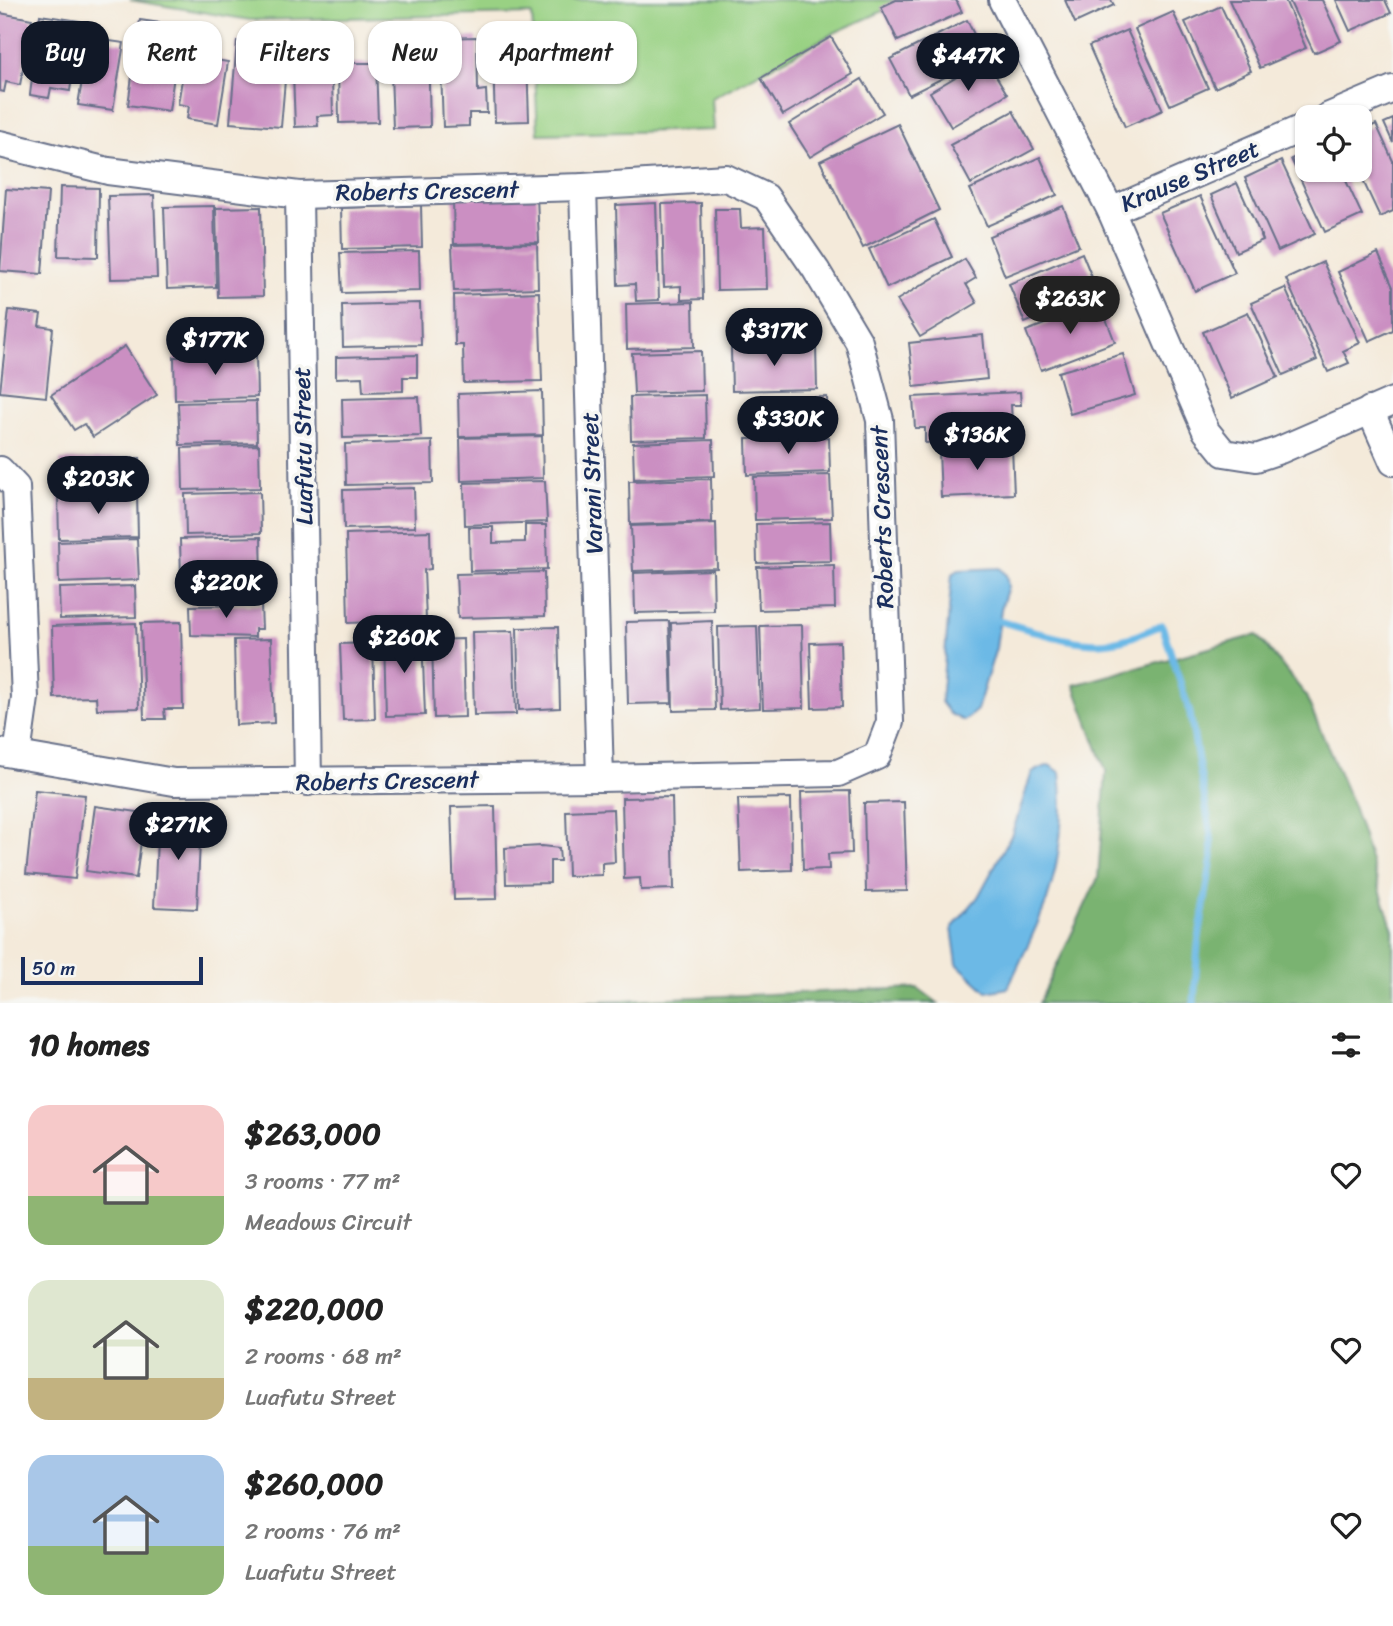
<!DOCTYPE html>
<html lang="en">
<head>
<meta charset="utf-8">
<style>
	:root { --surface:#fff; --page:#f6f6f6; --text:#222; --muted:#767676; --accent:#111827 }
	body { margin:0; font-family:Sriracha,sans-serif; background:var(--page); color:var(--text); height:100vh; display:flex; flex-direction:column; font-size:26px; white-space:nowrap }
	* { box-sizing:border-box; margin:0 }
	p { font-size:23px; color:var(--muted) }
	.icon { flex:none; width:38px; height:38px; fill:none; stroke:currentColor; stroke-width:2; stroke-linecap:round; stroke-linejoin:round }
	.map { position:relative; height:1003px; overflow:hidden }
	.panel { display:flex; flex-direction:column; background:var(--surface); flex:1 }
	.panel>* { flex:none }
	.guide { position:absolute; left:21px; top:21px; width:700px; height:63px; display:flex; gap:14px }
	.tools { position:absolute; left:1295px; top:105px; display:grid; gap:14px }
	.tools a { display:grid; place-items:center; width:77px; height:77px; border-radius:14px; background:var(--surface); box-shadow:0 2px 5px #0004; font-size:35px }
	.scale { position:absolute; left:21px; bottom:18px; width:182px; box-sizing:border-box; padding-left:7px; border:4px solid #1b2f5e; border-top:0; font-size:19px; line-height:24px; white-space:nowrap; color:#1b2f5e; -webkit-text-stroke:5px #f6f6f2; paint-order:stroke }
	.price { position:absolute; translate:-50% -60px; padding:0 16px; border-radius:24px; background:var(--accent); color:#fff; font-size:23px; line-height:46px; filter:drop-shadow(0 2px 4px #0008) }
	.price::after { content:''; position:absolute; left:50%; top:42px; width:21px; height:16px; margin-left:-10px; background:inherit; clip-path:polygon(0 0,100% 0,50% 100%) }
	.price.selected { background:#222; color:#fff }
	ul { padding:0; list-style:none }
	li { display:flex; align-items:center; gap:21px; height:175px; padding:0 28px }
	li span { display:grid; place-items:center; flex:none; width:196px; height:140px; border-radius:21px; color:#555 }
	li>.icon { margin-inline-start:auto }
	span .icon { width:84px; height:84px; fill:#fffc; stroke-width:1 }
	li b { font-size:30px }
	h2 { display:flex; justify-content:space-between; align-items:center; height:84px; padding:0 28px; font-size:30px }
	.tag { padding:0 24px; border-radius:21px; background:var(--surface); box-shadow:0 2px 5px #0004; font-size:24px; line-height:63px }
	.tag.selected { background:var(--accent); color:#fff }
	.map>svg:first-child { display:block }
</style>
</head>
<body>
<div class="map">
<svg width="1393" height="1003" viewBox="0 0 1393 1003">
	<rect width="100%" height="100%" fill="#f6f6f2"/>
	<filter id="ink" filterUnits="userSpaceOnUse"><feTurbulence type="fractalNoise" baseFrequency=".0143" numOctaves="2"/><feDisplacementMap in="SourceGraphic" scale="14" xChannelSelector="R" yChannelSelector="G"/><feConvolveMatrix kernelMatrix="1 2 1 2 8 2 1 2 1" color-interpolation-filters="sRGB"/></filter>
	<filter id="wash" filterUnits="userSpaceOnUse"><feTurbulence type="fractalNoise" baseFrequency=".00686" numOctaves="4" result="noise"/><feDisplacementMap in="SourceGraphic" scale="28" xChannelSelector="R" yChannelSelector="G"/><feGaussianBlur stdDeviation="1.57" result="paint"/><feColorMatrix in="noise" values="0 0 0 0 0 0 0 0 0 0 0 0 0 0 0 0 0 1.4 0 .05"/><feComposite in="paint" operator="in"/></filter>
	<g filter="url(#wash)">
		<rect width="100%" height="100%" fill="#f4eada"/>
		<polygon fill="#99d183" stroke="#5a8070" stroke-width="2" points="130,0 908,0 836,32 712,98 714,130 538,134 532,14 250,20"/>
		<g fill="#7ab371" stroke="#4a7168" stroke-width="2">
			<polygon points="1257,635 1305,694 1353,806 1393,930 1393,1003 1039,1003 1098,878 1106,771 1074,685"/>
			<polygon points="918,988 938,1003 549,1003"/>
		</g>
		<g fill="#6cb9e6" stroke="#4474a2" stroke-width="2">
			<polygon points="1000,568 1006,575 1008,586 1001,609 996,648 977,710 964,721 950,714 941,702 952,574 959,570"/>
			<path d="M1049,765l11,7c5,40 0,89 -13,128 -11,30 -26,59 -39,88l-21,4 -30,-28 -5,-36 26,-31 34,-63 20,-62z"/>
		</g>
		<g fill="none" stroke-linecap="round" stroke-linejoin="round">
			<path stroke="#6cb9e6" stroke-width="7" d="M999,621c34,9 77,26 111,21 18,-2 35,-10 52,-17l28,88 21,123 1,21 -14,87 -4,59"/>
		</g>
		<g id="blocks">
			<g fill="#cb8fc2">
				<polygon points="896,0 956,0 962,12 898,41 881,7"/>
				<polygon points="1065,0 1111,0 1114,5 1075,23"/>
				<polygon points="1229,0 1285,0 1306,48 1260,68"/>
				<polygon points="1289,0 1322,0 1341,41 1314,53"/>
				<polygon points="1336,0 1385,0 1391,13 1350,31"/>
				<polygon points="1221,6 1251,71 1215,88 1185,22"/>
				<polygon points="1173,12 1208,88 1170,105 1135,29"/>
				<polygon points="0,13 32,19 20,85 6,82 4,92 0,91"/>
				<polygon points="40,15 80,21 70,91 51,88 49,98 30,95"/>
				<polygon points="140,20 181,26 169,111 128,105"/>
				<polygon points="967,20 985,57 909,95 890,59"/>
				<polygon points="1127,30 1163,110 1125,127 1089,46"/>
				<polygon points="477,37 478,91 486,90 487,113 469,113 469,126 443,127 440,38"/>
				<polygon points="831,37 853,74 783,115 761,78"/>
				<polygon points="89,38 124,43 113,110 78,105"/>
				<polygon points="237,41 288,45 281,127 230,123"/>
				<polygon points="331,44 333,115 317,116 318,126 295,127 292,45"/>
				<polygon points="390,44 428,44 430,127 393,128"/>
				<polygon points="186,55 228,62 218,124 187,119 189,106 178,104"/>
				<polygon points="527,58 529,121 495,122 493,59"/>
				<polygon points="986,59 1007,94 951,127 930,92"/>
				<polygon points="338,63 376,63 378,122 339,123"/>
				<polygon points="862,79 883,113 810,157 789,124"/>
				<polygon points="1013,111 1034,149 971,184 950,145"/>
				<polygon points="1393,119 1393,143 1384,123"/>
				<polygon points="898,124 939,210 863,248 820,161"/>
				<polygon points="1376,124 1393,161 1393,211 1380,217 1358,170 1360,132"/>
				<polygon points="1307,152 1307,170 1341,170 1362,215 1325,232 1291,159"/>
				<polygon points="1040,157 1057,195 987,226 970,189"/>
				<polygon points="1281,161 1315,234 1278,251 1245,178"/>
				<polygon points="1237,183 1263,240 1236,252 1211,195"/>
				<polygon points="60,187 99,188 98,257 58,256"/>
				<polygon points="6,189 48,192 42,274 0,271"/>
				<polygon points="154,195 157,278 111,279 108,196"/>
				<polygon points="537,196 539,242 454,244 453,198"/>
				<polygon points="1200,196 1235,273 1195,291 1160,213"/>
				<polygon points="656,203 659,300 636,301 635,284 618,285 616,205"/>
				<polygon points="701,203 703,299 681,300 681,286 664,287 662,204"/>
				<polygon points="421,205 422,247 342,249 341,208"/>
				<polygon points="214,206 216,287 167,289 164,207"/>
				<polygon points="1063,206 1079,246 1005,276 989,236"/>
				<polygon points="261,207 263,296 218,297 216,208"/>
				<polygon points="715,209 740,209 741,228 765,227 767,289 717,290"/>
				<polygon points="934,219 952,257 887,288 869,249"/>
				<polygon points="537,243 538,288 454,291 452,245"/>
				<polygon points="419,251 420,291 342,293 340,253"/>
				<polygon points="1082,253 1098,292 1025,323 1009,284"/>
				<polygon points="1378,253 1393,287 1393,330 1369,341 1338,272"/>
				<polygon points="965,259 976,278 966,284 977,303 920,337 897,300"/>
				<polygon points="1323,262 1360,343 1343,351 1349,363 1328,372 1286,279"/>
				<polygon points="1285,288 1317,360 1283,375 1251,303"/>
				<polygon points="539,292 542,381 464,383 463,345 455,345 454,295"/>
				<polygon points="693,302 694,347 627,349 626,304"/>
				<polygon points="420,303 421,345 343,347 342,305"/>
				<polygon points="1100,303 1115,342 1041,370 1026,331"/>
				<polygon points="9,310 41,314 39,326 53,328 46,397 0,392"/>
				<polygon points="1248,312 1278,377 1232,398 1203,332"/>
				<polygon points="251,322 252,351 205,352 205,324"/>
				<polygon points="983,335 987,379 914,387 909,343"/>
				<polygon points="125,346 157,395 93,437 84,424 74,430 51,395"/>
				<polygon points="816,346 817,389 732,391 731,348"/>
				<polygon points="701,351 702,391 634,393 632,353"/>
				<polygon points="1123,354 1135,395 1070,414 1058,372"/>
				<polygon points="256,355 257,397 175,400 174,357"/>
				<polygon points="417,355 417,377 403,377 403,391 363,392 362,377 336,378 336,357"/>
				<polygon points="542,391 543,435 459,437 458,394"/>
				<polygon points="1020,392 1021,405 1011,405 1013,438 925,443 925,428 915,428 913,397"/>
				<polygon points="705,395 706,438 631,440 630,397"/>
				<polygon points="419,397 421,436 343,438 342,399"/>
				<polygon points="827,397 827,431 765,432 764,399"/>
				<polygon points="256,401 257,443 180,445 178,403"/>
				<polygon points="542,436 543,478 461,481 460,438"/>
				<polygon points="829,437 830,472 747,475 746,439"/>
				<polygon points="713,440 714,476 634,479 633,443"/>
				<polygon points="432,441 433,483 346,485 345,444"/>
				<polygon points="259,445 260,488 183,490 182,448"/>
				<polygon points="1012,448 1014,494 941,497 939,451"/>
				<polygon points="140,458 141,489 60,491 60,460"/>
				<polygon points="830,475 832,518 755,520 754,477"/>
				<polygon points="711,479 712,522 630,525 629,481"/>
				<polygon points="545,481 547,522 465,525 464,483"/>
				<polygon points="414,488 415,527 344,529 343,490"/>
				<polygon points="260,492 261,533 186,535 185,494"/>
				<polygon points="137,493 138,537 59,539 58,495"/>
				<polygon points="830,522 831,561 757,563 756,524"/>
				<polygon points="716,523 717,568 633,571 631,526"/>
				<polygon points="525,525 546,525 547,569 470,571 469,527 493,527 493,543 525,542"/>
				<polygon points="430,531 431,569 424,570 426,620 348,623 346,534"/>
				<polygon points="261,537 262,577 181,579 180,539"/>
				<polygon points="137,539 139,580 59,583 58,542"/>
				<polygon points="834,565 835,608 759,610 757,567"/>
				<polygon points="713,570 714,611 635,613 634,573"/>
				<polygon points="544,572 545,616 458,618 456,574"/>
				<polygon points="135,586 136,617 60,619 59,588"/>
				<polygon points="261,605 262,629 255,629 255,637 191,635 190,606"/>
				<polygon points="669,621 672,703 628,704 626,622"/>
				<polygon points="712,621 715,710 673,711 671,623"/>
				<polygon points="181,622 183,709 164,709 165,719 144,719 141,623"/>
				<polygon points="136,623 139,708 97,709 96,697 54,698 52,626"/>
				<polygon points="802,625 804,708 763,709 760,626"/>
				<polygon points="757,626 760,708 720,710 718,627"/>
				<polygon points="558,627 560,708 519,710 517,628"/>
				<polygon points="513,631 516,714 474,715 472,632"/>
				<polygon points="422,634 425,715 386,716 384,635"/>
				<polygon points="271,639 274,723 236,725 234,640"/>
				<polygon points="463,639 465,717 434,718 432,640"/>
				<polygon points="840,642 842,707 812,708 810,643"/>
				<polygon points="373,643 375,719 343,720 340,644"/>
				<polygon points="35,790 85,795 75,879 26,874"/>
				<polygon points="850,791 852,853 828,854 829,869 803,870 801,792"/>
				<polygon points="672,797 674,889 641,890 640,878 624,879 622,798"/>
				<polygon points="791,798 792,870 741,872 738,799"/>
				<polygon points="904,802 907,891 866,892 864,803"/>
				<polygon points="95,806 145,813 136,878 86,871"/>
				<polygon points="495,806 497,899 454,900 451,807"/>
				<polygon points="613,809 615,862 602,863 602,875 568,876 566,811"/>
				<polygon points="158,816 201,818 197,909 154,907"/>
				<polygon points="542,846 559,848 560,861 550,861 550,883 506,884 505,848"/>
			</g>
		</g>
	</g>
	<g filter="url(#ink)">
		<use href="#blocks" fill-opacity="0" stroke="#677089" stroke-width="2"/>
		<g fill="none" stroke-linecap="round" stroke-linejoin="round">
			<g stroke="#677089" stroke-width="30">
				<g id="minor">
					<polyline points="1002,0 1111,211 1206,431 1224,453 1256,458 1280,450 1393,401"/>
					<polyline points="1327,117 1393,89"/>
					<polyline points="0,144 108,171 299,195 583,187 726,178 766,197 816,270 859,342 880,420 890,722 877,756 838,773 600,778 174,782 0,752"/>
					<polyline points="583,187 600,778"/>
					<polyline points="299,195 308,782"/>
					<polyline points="1111,211 1307,126"/>
					<polyline points="1370,410 1393,462"/>
					<polyline points="0,470 16,487 25,698 17,755"/>
				</g>
			</g>
			<use href="#minor" stroke="#fff" stroke-width="26"/>
		</g>
	</g>
	<g text-anchor="middle" stroke-width="7" stroke-linejoin="round" paint-order="stroke">
		<g font-size="24" fill="#1b2f5e" stroke="#f6f6f2">
			<text transform="translate(1190 176) rotate(-23)" y="8">Krause Street</text>
			<text transform="translate(427 191) rotate(-1)" y="8">Roberts Crescent</text>
			<text transform="translate(303 446) rotate(-91)" y="8">Luafutu Street</text>
			<text transform="translate(592 483) rotate(-92)" y="8">Varani Street</text>
			<text transform="translate(882 517) rotate(-92)" y="8">Roberts Crescent</text>
			<text transform="translate(387 781) rotate(-1)" y="8">Roberts Crescent</text>
		</g>
	</g>
</svg>
<div class="tools">
<a><svg class="icon" aria-label="locate" viewBox="0 0 24 24"><circle cx="12" cy="12" r="6"/><path d="M12 2v4M12 18v4M2 12h4M18 12h4"/></svg></a>
</div>
<div class="scale">50 m</div>
<b class="price" style="left:968px;top:93px">$447K</b>
<b class="price selected" style="left:1070px;top:336px">$263K</b>
<b class="price" style="left:774px;top:368px">$317K</b>
<b class="price" style="left:215px;top:377px">$177K</b>
<b class="price" style="left:788px;top:456px">$330K</b>
<b class="price" style="left:977px;top:472px">$136K</b>
<b class="price" style="left:98px;top:516px">$203K</b>
<b class="price" style="left:226px;top:620px">$220K</b>
<b class="price" style="left:404px;top:675px">$260K</b>
<b class="price" style="left:178px;top:862px">$271K</b>
<div class="guide">
<a class="tag selected">Buy</a>
<a class="tag">Rent</a>
<a class="tag">Filters</a>
<a class="tag">New</a>
<a class="tag">Apartment</a>
</div>
</div>
<section class="panel">
<h2>10 homes<svg class="icon" aria-label="filters" viewBox="0 0 24 24"><path d="M4 7h16M4 17h16"/><circle cx="9" cy="7" r="2"/><circle cx="15" cy="17" r="2"/></svg></h2>
<ul>
<li><span style="background:linear-gradient(#f6c9c9 65%,#8fb573 0)"><svg class="icon" aria-label="home" viewBox="0 0 24 24"><path d="M3 11l9-7 9 7M6 9v11h12V9"/></svg></span><div><b>$263,000</b><p>3 rooms · 77 m²</p><p>Meadows Circuit</p></div><svg class="icon" aria-label="heart" viewBox="0 0 24 24"><path d="M12 20l-8-8c-3-5 5-10 8-4 3-6 11-1 8 4z"/></svg></li>
<li><span style="background:linear-gradient(#dfe7d0 70%,#c2b280 0)"><svg class="icon" aria-label="home" viewBox="0 0 24 24"><path d="M3 11l9-7 9 7M6 9v11h12V9"/></svg></span><div><b>$220,000</b><p>2 rooms · 68 m²</p><p>Luafutu Street</p></div><svg class="icon" aria-label="heart" viewBox="0 0 24 24"><path d="M12 20l-8-8c-3-5 5-10 8-4 3-6 11-1 8 4z"/></svg></li>
<li><span style="background:linear-gradient(#a9c7e8 65%,#8fb573 0)"><svg class="icon" aria-label="home" viewBox="0 0 24 24"><path d="M3 11l9-7 9 7M6 9v11h12V9"/></svg></span><div><b>$260,000</b><p>2 rooms · 76 m²</p><p>Luafutu Street</p></div><svg class="icon" aria-label="heart" viewBox="0 0 24 24"><path d="M12 20l-8-8c-3-5 5-10 8-4 3-6 11-1 8 4z"/></svg></li>
</ul>
</section>
</body>
</html>
